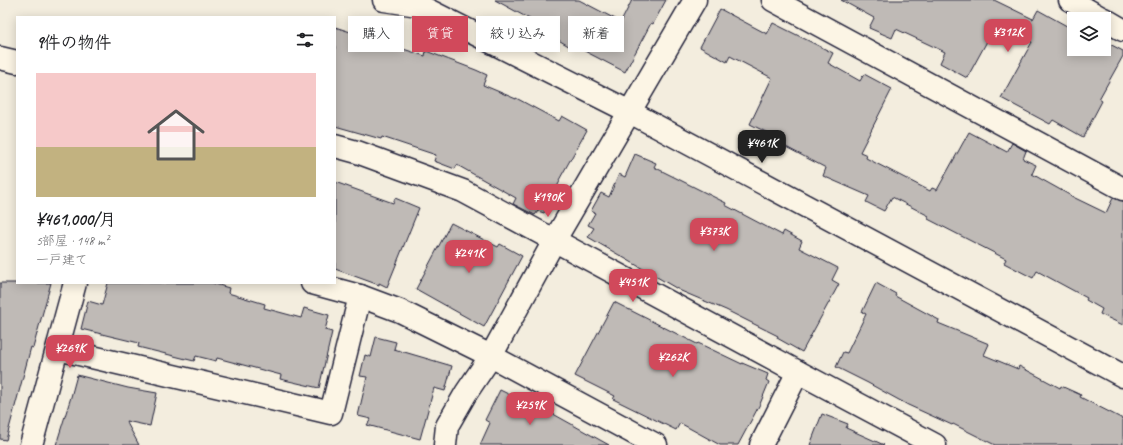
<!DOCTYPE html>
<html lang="ja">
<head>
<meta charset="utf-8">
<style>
	:root { --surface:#fff; --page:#f2f2f2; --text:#202124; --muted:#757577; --line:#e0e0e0; --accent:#d1495b }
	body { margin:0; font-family:Caveat,"Klee One",sans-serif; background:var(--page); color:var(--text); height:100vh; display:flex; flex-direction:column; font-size:15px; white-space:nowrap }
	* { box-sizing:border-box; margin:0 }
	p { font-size:13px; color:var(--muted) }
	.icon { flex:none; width:22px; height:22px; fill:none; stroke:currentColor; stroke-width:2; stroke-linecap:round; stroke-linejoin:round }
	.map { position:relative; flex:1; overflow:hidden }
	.sheet { position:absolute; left:16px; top:16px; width:320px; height:268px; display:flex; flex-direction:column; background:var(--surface); border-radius:0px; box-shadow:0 2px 10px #0003 }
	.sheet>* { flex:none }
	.banner { position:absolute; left:348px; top:16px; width:380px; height:36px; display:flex; gap:8px }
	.fabs { position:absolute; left:1067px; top:12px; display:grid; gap:8px }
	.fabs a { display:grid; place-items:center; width:44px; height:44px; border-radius:0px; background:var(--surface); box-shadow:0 2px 10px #0003; font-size:20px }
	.price { position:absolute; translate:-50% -34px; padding:0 9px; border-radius:8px; background:var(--accent); color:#fff; font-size:13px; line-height:26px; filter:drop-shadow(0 1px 2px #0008) }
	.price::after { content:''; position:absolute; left:50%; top:24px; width:12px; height:9px; margin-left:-6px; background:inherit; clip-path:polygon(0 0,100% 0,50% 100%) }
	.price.current { background:#222; color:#fff }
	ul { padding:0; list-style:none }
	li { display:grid; align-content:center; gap:8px; height:212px; padding:0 20px }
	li+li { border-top:1px solid var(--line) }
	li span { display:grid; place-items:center; height:124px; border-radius:0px; color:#555 }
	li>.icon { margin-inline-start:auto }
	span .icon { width:72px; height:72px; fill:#fffc; stroke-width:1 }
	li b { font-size:17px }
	h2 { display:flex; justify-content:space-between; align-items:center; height:48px; padding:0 20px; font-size:17px }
	.tag { padding:0 14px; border-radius:0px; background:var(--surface); box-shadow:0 2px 10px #0003; font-size:14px; line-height:36px }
	.tag.current { background:var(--accent); color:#fff }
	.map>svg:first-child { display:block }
</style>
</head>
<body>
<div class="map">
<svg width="1123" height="445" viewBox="0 0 1123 445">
	<rect width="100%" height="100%" fill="#f3edde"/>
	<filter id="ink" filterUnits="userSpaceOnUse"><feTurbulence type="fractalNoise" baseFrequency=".025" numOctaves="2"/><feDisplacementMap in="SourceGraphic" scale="8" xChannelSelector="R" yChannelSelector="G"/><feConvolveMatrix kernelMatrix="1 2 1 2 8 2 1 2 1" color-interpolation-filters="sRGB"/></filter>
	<g filter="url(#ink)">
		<g fill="#bfbab6" stroke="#22223b">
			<polygon points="495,0 579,0 621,22 632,0 666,0 653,24 651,23 625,72 573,45 572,48 555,38 557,34"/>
			<polygon points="841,0 994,0 1033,19 1038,10 1074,30 1074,49 1104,49 1104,41 1123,51 1123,56 1099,99 1102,101 1083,137 1053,120 1050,124 1001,98 1032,42 997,23 967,78 940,63 945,52 896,29 892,38 869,28 874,18"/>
			<polygon points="720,9 767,34 773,23 833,53 828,63 860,81 864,74 892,89 860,152 867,155 866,158 930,191 932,188 937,190 969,132 1007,152 1012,143 1026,151 1023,159 1036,165 1032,174 1075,198 1106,213 1113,198 1123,201 1123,325 1100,314 1102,309 1086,300 1087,298 1037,271 1033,278 1004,263 1006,259 928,219 929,216 892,197 884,211 866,202 869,196 823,176 826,168 784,146 786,142 750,124 772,78 730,56 727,62 700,47"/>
			<polygon points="335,27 425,56 426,51 476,70 487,75 483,85 516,99 516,98 559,121 562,116 587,130 559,180 560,181 544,213 538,211 535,215 513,204 516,198 457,165 455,169 434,161 436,155 382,137 381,139 335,126"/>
			<polygon points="635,154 656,163 654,167 726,203 725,205 782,235 784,231 802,241 799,248 838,268 832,280 839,284 802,352 777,338 778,336 726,310 681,291 588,237 594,228 588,225 595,213 591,211 601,193 609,197 619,174 625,177"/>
			<polygon points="335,182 393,203 395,198 419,208 387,287 379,283 379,285 335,269"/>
			<polygon points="451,223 498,247 500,244 522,256 484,327 416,289"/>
			<polygon points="0,283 51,283 33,348 31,347 6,440 0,439"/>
			<polygon points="108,283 212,283 229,288 228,293 265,304 264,308 301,318 304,308 329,315 325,330 332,332 319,388 280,379 281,375 217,358 216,361 196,356 194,361 138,347 139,343 81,329 88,301 102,305"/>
			<polygon points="876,283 896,294 895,296 939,320 938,323 989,344 984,355 1018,369 1019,366 1060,388 1061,386 1081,395 1080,397 1123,419 1123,445 995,445 953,424 952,425 908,405 868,383 836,367 843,352 847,353 866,314 862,312"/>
			<polygon points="614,302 697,344 698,343 742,364 742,363 768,374 766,380 769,382 760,404 738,445 720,445 680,423 676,430 613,399 615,396 575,376"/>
			<polygon points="376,337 396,342 394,349 452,366 445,391 434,388 420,439 367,425 371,419 358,416 367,377 360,376 365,355 371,357"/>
			<polygon points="77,375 128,388 157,393 150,426 126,421 139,445 56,445 71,397"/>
			<polygon points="500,390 545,412 546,410 609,445 480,445 490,423 485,420"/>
			<polygon points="822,414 848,424 846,428 884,445 810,445"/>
		</g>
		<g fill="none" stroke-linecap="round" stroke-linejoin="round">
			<g stroke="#22223b" stroke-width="25">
				<g id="minor">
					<polyline points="384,0 418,5 630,112 1123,376"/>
					<polyline points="773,0 1123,189"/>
					<polyline points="1070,0 1103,19"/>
					<polyline points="1104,19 1123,30"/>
					<polyline points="0,58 17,62"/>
					<polyline points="335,146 357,152 463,191 798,372 935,445"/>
					<polyline points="312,283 360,296 400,311 491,356 656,445"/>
					<polyline points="58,349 331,413 360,296"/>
					<polyline points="31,445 75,283"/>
					<polyline points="445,445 447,426 466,393 491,356 554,241 695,0"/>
					<polyline points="761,445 798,372"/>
				</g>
			</g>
			<use href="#minor" stroke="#fcf5e5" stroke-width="22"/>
		</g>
	</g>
</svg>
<div class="fabs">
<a><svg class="icon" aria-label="layers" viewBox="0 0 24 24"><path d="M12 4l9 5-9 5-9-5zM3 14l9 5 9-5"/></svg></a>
</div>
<b class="price" style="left:1008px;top:53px">¥312K</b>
<b class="price current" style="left:762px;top:164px">¥461K</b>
<b class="price" style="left:548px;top:218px">¥190K</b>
<b class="price" style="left:714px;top:252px">¥373K</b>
<b class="price" style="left:469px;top:274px">¥241K</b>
<b class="price" style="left:633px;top:303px">¥451K</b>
<b class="price" style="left:70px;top:369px">¥269K</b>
<b class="price" style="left:673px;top:378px">¥262K</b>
<b class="price" style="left:530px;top:426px">¥259K</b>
<div class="banner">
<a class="tag">購入</a>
<a class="tag current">賃貸</a>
<a class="tag">絞り込み</a>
<a class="tag">新着</a>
</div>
<section class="sheet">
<h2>9件の物件<svg class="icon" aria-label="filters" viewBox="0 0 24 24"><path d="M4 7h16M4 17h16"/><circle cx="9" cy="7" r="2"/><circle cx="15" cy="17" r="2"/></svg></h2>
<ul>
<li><span style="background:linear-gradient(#f6c9c9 60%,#c2b280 0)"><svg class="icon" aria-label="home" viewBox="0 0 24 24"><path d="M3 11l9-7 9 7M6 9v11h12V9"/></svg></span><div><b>¥461,000/月</b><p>5部屋 · 148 m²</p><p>一戸建て</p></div></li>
</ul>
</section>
</div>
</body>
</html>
